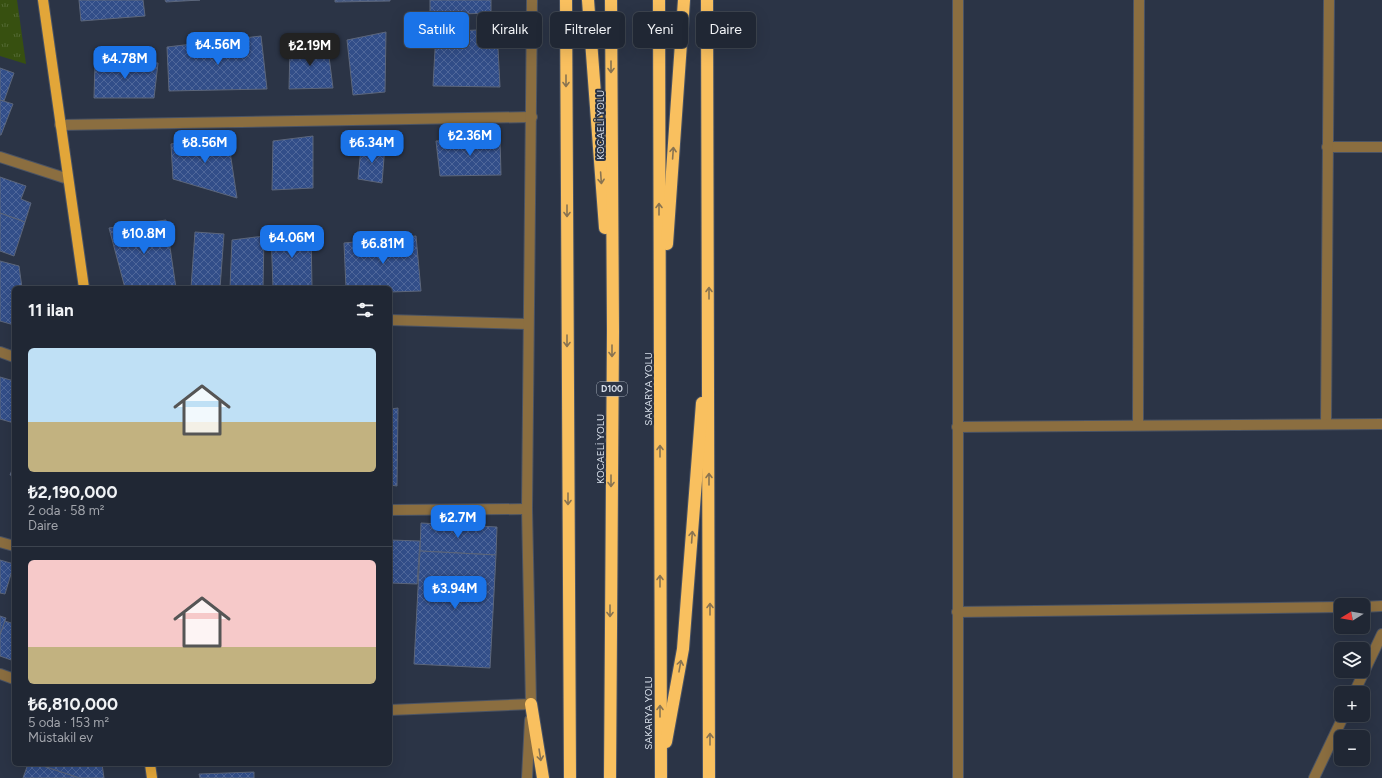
<!DOCTYPE html>
<html lang="tr">
<head>
<meta charset="utf-8">
<style>
	:root { --surface:#202734; --page:#282f3c; --text:#f1f3f6; --muted:#a2a5ac; --line:#3d444f; --accent:#1a73e8 }
	body { margin:0; font-family:Figtree,sans-serif; background:var(--page); color:var(--text); height:100vh; display:flex; flex-direction:column; font-size:15px; white-space:nowrap }
	* { box-sizing:border-box; margin:0 }
	p { font-size:13px; color:var(--muted) }
	.icon { flex:none; width:22px; height:22px; fill:none; stroke:currentColor; stroke-width:2; stroke-linecap:round; stroke-linejoin:round }
	.map { position:relative; flex:1; overflow:hidden }
	.panel { position:absolute; left:12px; top:286px; width:380px; height:480px; display:flex; flex-direction:column; background:var(--surface); border-radius:6px; box-shadow:0 4px 16px #0002,0 0 0 1px var(--line) }
	.panel>* { flex:none }
	.banner { position:absolute; left:404px; top:12px; width:380px; height:36px; display:flex; gap:8px }
	.needle { width:26px; rotate:259deg }
	.buttons { position:absolute; left:1334px; top:598px; display:grid; gap:8px }
	.buttons a { display:grid; place-items:center; width:36px; height:36px; border-radius:6px; background:var(--surface); box-shadow:0 4px 16px #0002,0 0 0 1px var(--line); font-size:20px }
	.price { position:absolute; translate:-50% -34px; padding:0 9px; border-radius:8px; background:var(--accent); color:#fff; font-size:13px; line-height:26px; filter:drop-shadow(0 1px 2px #0008) }
	.price::after { content:''; position:absolute; left:50%; top:24px; width:12px; height:9px; margin-left:-6px; background:inherit; clip-path:polygon(0 0,100% 0,50% 100%) }
	.price.selected { background:#222; color:#fff }
	ul { padding:0; list-style:none }
	li { display:grid; align-content:center; gap:8px; height:212px; padding:0 16px }
	li+li { border-top:1px solid var(--line) }
	li span { display:grid; place-items:center; height:124px; border-radius:6px; color:#555 }
	li>.icon { margin-inline-start:auto }
	span .icon { width:72px; height:72px; fill:#fffc; stroke-width:1 }
	li b { font-size:17px }
	h2 { display:flex; justify-content:space-between; align-items:center; height:48px; padding:0 16px; font-size:17px }
	.tag { padding:0 14px; border-radius:6px; background:var(--surface); box-shadow:0 4px 16px #0002,0 0 0 1px var(--line); font-size:14px; line-height:36px }
	.tag.selected { background:var(--accent); color:#fff }
	.map>svg:first-child { display:block }
</style>
</head>
<body>
<div class="map">
<svg width="1382" height="778" viewBox="0 0 1382 778">
	<defs>
		<pattern id="grass-tufts" width="24" height="20" patternUnits="userSpaceOnUse"><rect width="24" height="20" fill="#375010"/><path d="M3 7l-1-3M5 7V3M7 7l1-3M15 17l-1-3M17 17v-4M19 17l1-3" fill="none" stroke="#536933"/></pattern>
		<pattern id="building-cross-hatch" width="8" height="8" patternUnits="userSpaceOnUse"><rect width="8" height="8" fill="#324e89"/><path d="M0 0l8 8M0 8l8-8" fill="none" stroke="#4f679a"/></pattern>
	</defs>
	<rect width="100%" height="100%" fill="#2b3446"/>
	<polygon fill="url(#grass-tufts)" points="0,0 17,0 26,64 0,56"/>
	<g fill="url(#building-cross-hatch)" stroke="#5c667b">
		<polygon points="79,0 143,0 145,16 81,21"/>
		<polygon points="165,0 200,0 166,2"/>
		<polygon points="335,0 390,0 390,1 335,2"/>
		<polygon points="430,0 491,0 491,13 430,15"/>
		<polygon points="497,29 500,87 433,86 436,32"/>
		<polygon points="386,32 385,92 353,95 347,40"/>
		<polygon points="261,36 267,89 169,91 167,47"/>
		<polygon points="327,41 333,88 289,89 290,47"/>
		<polygon points="95,62 158,63 154,98 94,98"/>
		<polygon points="0,68 14,73 4,101 0,100"/>
		<polygon points="0,100 13,104 1,135 0,135"/>
		<polygon points="227,132 237,198 173,179 171,144"/>
		<polygon points="313,136 313,188 272,190 273,141"/>
		<polygon points="500,138 501,175 440,176 436,141"/>
		<polygon points="385,145 382,183 358,179 361,148"/>
		<polygon points="0,177 26,186 21,199 31,203 25,222 0,213"/>
		<polygon points="0,213 25,222 14,256 0,251"/>
		<polygon points="166,220 176,288 125,288 109,228"/>
		<polygon points="271,231 311,231 312,288 273,288"/>
		<polygon points="195,232 224,234 220,288 191,288"/>
		<polygon points="264,236 263,288 230,288 232,240"/>
		<polygon points="416,236 421,291 390,292 390,288 346,288 344,243"/>
		<polygon points="0,261 19,266 22,288 14,288 14,325 0,321"/>
		<polygon points="0,377 14,381 14,423 0,419"/>
		<polygon points="398,408 397,486 390,485 390,409"/>
		<polygon points="14,465 14,476 10,475"/>
		<polygon points="421,523 497,527 496,555 420,551"/>
		<polygon points="390,540 420,541 417,584 390,583"/>
		<polygon points="420,551 496,555 490,668 414,664"/>
		<polygon points="0,560 14,564 5,594 0,593"/>
		<polygon points="0,616 6,618 0,635"/>
		<polygon points="5,621 14,624 14,661 0,656 0,635"/>
		<polygon points="28,764 37,764 80,778 23,778"/>
		<polygon points="37,764 102,764 104,778 80,778"/>
		<polygon points="254,772 254,778 200,778 199,774"/>
	</g>
	<g fill="none" stroke-linecap="round" stroke-linejoin="round">
		<g stroke="#4a5364" stroke-width="12">
			<g id="minor">
				<polyline points="60,125 532,117"/>
				<polyline points="1327,147 1382,147"/>
				<polyline points="0,157 68,179"/>
				<polyline points="390,320 528,324"/>
				<polyline points="0,352 14,357"/>
				<polyline points="1326,424 1329,0"/>
				<polyline points="1138,425 1139,0"/>
				<polyline points="957,427 1382,424"/>
				<polyline points="390,510 527,509"/>
				<polyline points="0,542 14,546"/>
				<polyline points="1363,607 1382,606"/>
				<polyline points="957,612 1341,607"/>
				<polyline points="0,674 14,679"/>
				<polyline points="1354,693 1382,634"/>
				<polyline points="390,710 531,704 527,509 532,0"/>
				<polyline points="527,778 530,720"/>
				<polyline points="958,778 958,0"/>
				<polyline points="1314,778 1344,715"/>
			</g>
		</g>
		<g stroke="#4a5364" stroke-width="12">
			<g id="major">
				<polyline points="43,0 84,288"/>
				<polyline points="150,764 152,778"/>
			</g>
		</g>
		<g stroke="#4a5364" stroke-width="14">
			<g id="highway">
				<polyline points="566,0 570,778"/>
				<polyline points="588,0 605,228"/>
				<polyline points="659,0 661,778"/>
				<polyline points="707,0 709,778"/>
				<polyline points="667,244 684,0"/>
				<polyline points="531,704 543,778"/>
				<polyline points="666,742 683,649 702,403"/>
				<polyline points="610,778 613,331 611,0"/>
			</g>
		</g>
		<use href="#minor" stroke="#8b6e40" stroke-width="10"/>
		<use href="#major" stroke="#e2a639" stroke-width="10"/>
		<use href="#highway" stroke="#f9c05f" stroke-width="12"/>
	</g>
	<defs><path id="oneway-shaft" d="M-6 0H5M1.5-3L5.5 0L1.5 3" fill="none" stroke-width="1.6" stroke-linecap="round" stroke-linejoin="round"/></defs>
	<g stroke="#887351">
		<use href="#oneway-shaft" transform="translate(611 67) rotate(90)"/>
		<use href="#oneway-shaft" transform="translate(566 81) rotate(90)"/>
		<use href="#oneway-shaft" transform="translate(673 153) rotate(-86)"/>
		<use href="#oneway-shaft" transform="translate(601 178) rotate(86)"/>
		<use href="#oneway-shaft" transform="translate(659 209) rotate(-90)"/>
		<use href="#oneway-shaft" transform="translate(567 211) rotate(90)"/>
		<use href="#oneway-shaft" transform="translate(709 293) rotate(-90)"/>
		<use href="#oneway-shaft" transform="translate(567 341) rotate(90)"/>
		<use href="#oneway-shaft" transform="translate(612 351) rotate(90)"/>
		<use href="#oneway-shaft" transform="translate(660 451) rotate(-90)"/>
		<use href="#oneway-shaft" transform="translate(709 479) rotate(-90)"/>
		<use href="#oneway-shaft" transform="translate(611 481) rotate(90)"/>
		<use href="#oneway-shaft" transform="translate(568 499) rotate(90)"/>
		<use href="#oneway-shaft" transform="translate(692 537) rotate(-86)"/>
		<use href="#oneway-shaft" transform="translate(660 581) rotate(-90)"/>
		<use href="#oneway-shaft" transform="translate(710 609) rotate(-90)"/>
		<use href="#oneway-shaft" transform="translate(610 611) rotate(90)"/>
		<use href="#oneway-shaft" transform="translate(680 666) rotate(-80)"/>
		<use href="#oneway-shaft" transform="translate(660 711) rotate(-90)"/>
		<use href="#oneway-shaft" transform="translate(710 739) rotate(-90)"/>
		<use href="#oneway-shaft" transform="translate(540 755) rotate(81)"/>
	</g>
	<g text-anchor="middle" stroke-width="4" stroke-linejoin="round" paint-order="stroke">
		<rect fill="#2b3446" stroke="#a4acb9" stroke-width="1" x="597" y="382" width="30" height="14" rx="3"/>
		<g font-size="9" font-weight="bold" fill="#d8dfea">
			<text x="612" y="392">D100</text>
		</g>
		<g font-size="10" fill="#d8dfea" stroke="#2b3446">
			<text transform="translate(600 125) rotate(-90)" y="4">KOCAELİ YOLU</text>
			<text transform="translate(648 389) rotate(-90)" y="4">SAKARYA YOLU</text>
			<text transform="translate(600 449) rotate(-90)" y="4">KOCAELİ YOLU</text>
			<text transform="translate(648 713) rotate(-90)" y="4">SAKARYA YOLU</text>
		</g>
	</g>
</svg>
<div class="buttons">
<a><svg class="needle" viewBox="-14 -14 28 28"><path d="M0-13l5 13h-10z" fill="#e53935"/><path d="M0 13l5-13h-10z" fill="#a2a5ac"/></svg></a>
<a><svg class="icon" aria-label="layers" viewBox="0 0 24 24"><path d="M12 4l9 5-9 5-9-5zM3 14l9 5 9-5"/></svg></a>
<a>+</a>
<a>−</a>
</div>
<b class="price" style="left:218px;top:66px">₺4.56M</b>
<b class="price selected" style="left:310px;top:67px">₺2.19M</b>
<b class="price" style="left:125px;top:80px">₺4.78M</b>
<b class="price" style="left:470px;top:157px">₺2.36M</b>
<b class="price" style="left:205px;top:164px">₺8.56M</b>
<b class="price" style="left:372px;top:164px">₺6.34M</b>
<b class="price" style="left:144px;top:255px">₺10.8M</b>
<b class="price" style="left:292px;top:259px">₺4.06M</b>
<b class="price" style="left:383px;top:265px">₺6.81M</b>
<b class="price" style="left:458px;top:539px">₺2.7M</b>
<b class="price" style="left:455px;top:610px">₺3.94M</b>
<div class="banner">
<a class="tag selected">Satılık</a>
<a class="tag">Kiralık</a>
<a class="tag">Filtreler</a>
<a class="tag">Yeni</a>
<a class="tag">Daire</a>
</div>
<section class="panel">
<h2>11 ilan<svg class="icon" aria-label="filters" viewBox="0 0 24 24"><path d="M4 7h16M4 17h16"/><circle cx="9" cy="7" r="2"/><circle cx="15" cy="17" r="2"/></svg></h2>
<ul>
<li><span style="background:linear-gradient(#bfe0f5 60%,#c2b280 0)"><svg class="icon" aria-label="home" viewBox="0 0 24 24"><path d="M3 11l9-7 9 7M6 9v11h12V9"/></svg></span><div><b>₺2,190,000</b><p>2 oda · 58 m²</p><p>Daire</p></div></li>
<li><span style="background:linear-gradient(#f6c9c9 70%,#c2b280 0)"><svg class="icon" aria-label="home" viewBox="0 0 24 24"><path d="M3 11l9-7 9 7M6 9v11h12V9"/></svg></span><div><b>₺6,810,000</b><p>5 oda · 153 m²</p><p>Müstakil ev</p></div></li>
</ul>
</section>
</div>
</body>
</html>
